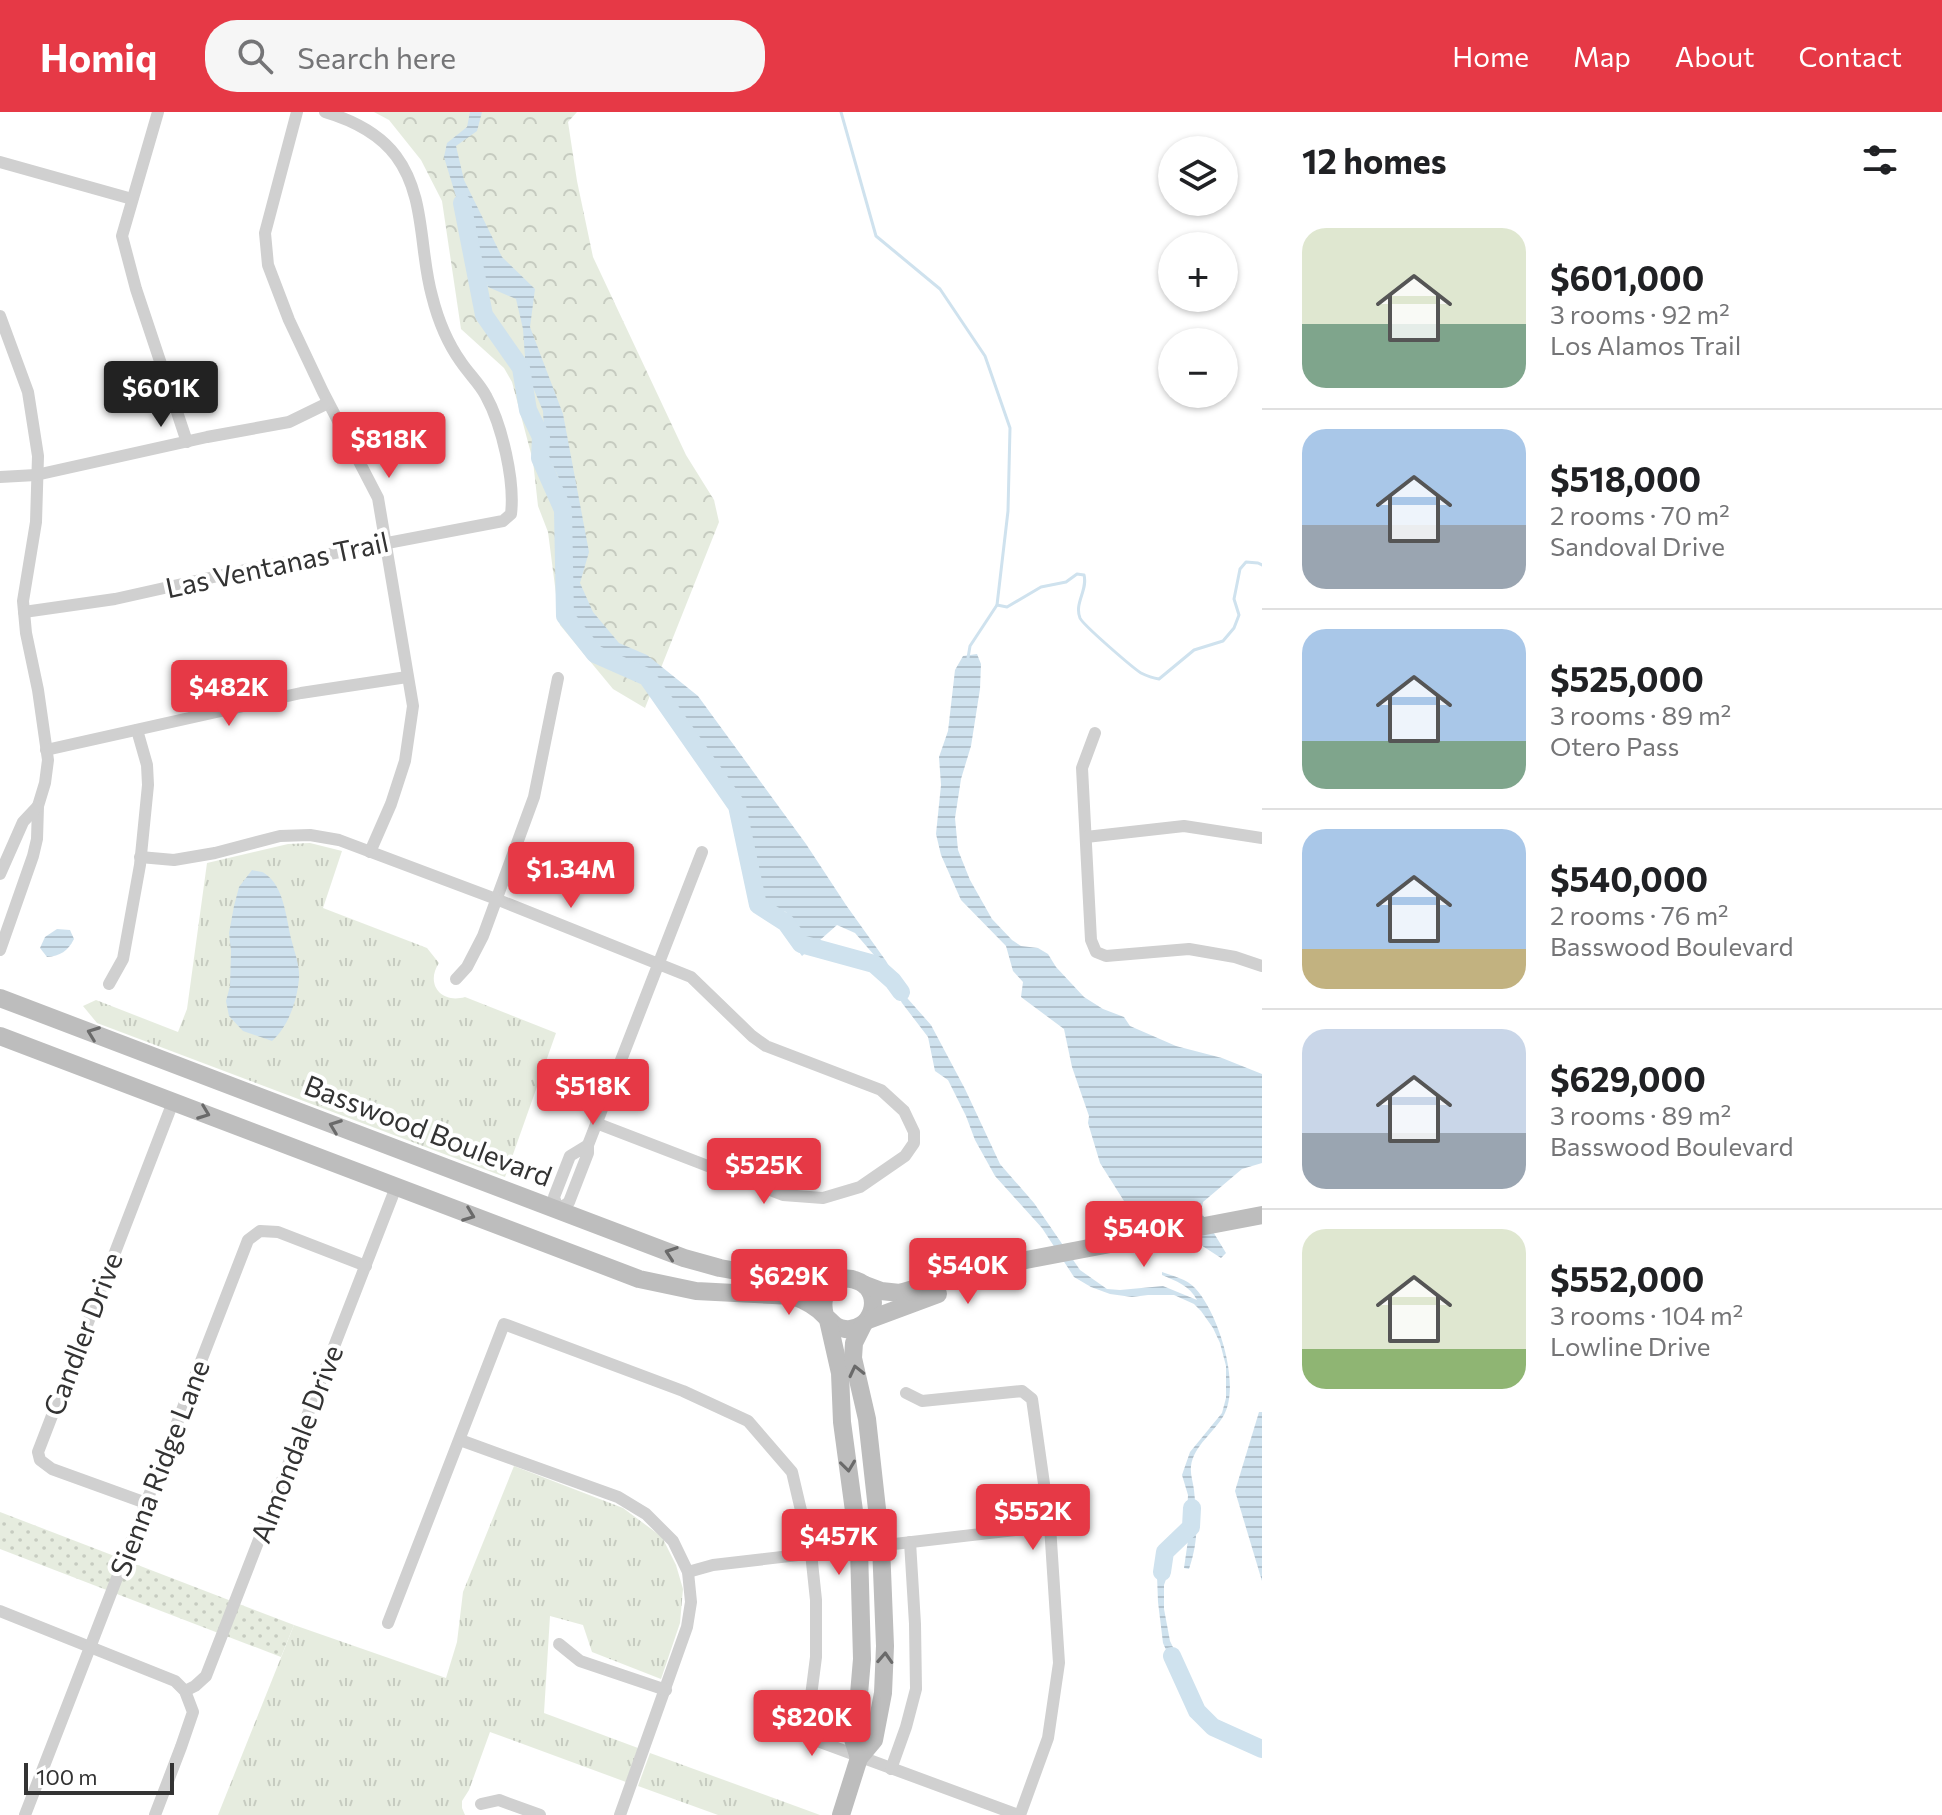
<!DOCTYPE html>
<html lang="en">
<head>
<meta charset="utf-8">
<style>
	:root { --surface:#fff; --page:#f6f6f6; --text:#202124; --muted:#757577; --line:#e0e0e0; --accent:#e63946 }
	body { margin:0; font-family:Commissioner,sans-serif; background:var(--page); color:var(--text); height:100vh; display:flex; flex-direction:column; font-size:30px; white-space:nowrap }
	* { box-sizing:border-box; margin:0 }
	p { font-size:26px; color:var(--muted) }
	.icon { flex:none; width:44px; height:44px; fill:none; stroke:currentColor; stroke-width:2; stroke-linecap:round; stroke-linejoin:round }
	.map { position:relative; flex:1; overflow:hidden }
	.side { display:flex; flex-direction:column; background:var(--surface); width:680px }
	.side>* { flex:none }
	.tools { position:absolute; left:1158px; top:24px; display:grid; gap:16px }
	.tools a { display:grid; place-items:center; width:80px; height:80px; border-radius:50%; background:var(--surface); box-shadow:0 2px 6px #0004; font-size:40px }
	.scale { position:absolute; left:24px; bottom:20px; width:150px; box-sizing:border-box; padding-left:8px; border:4px solid #333; border-top:0; font-size:22px; line-height:28px; white-space:nowrap; color:#333; -webkit-text-stroke:6px #fff; paint-order:stroke }
	.price { position:absolute; translate:-50% -68px; padding:0 18px; border-radius:8px; background:var(--accent); color:#fff; font-size:26px; line-height:52px; filter:drop-shadow(0 2px 4px #0008) }
	.price::after { content:''; position:absolute; left:50%; top:48px; width:24px; height:18px; margin-left:-12px; background:inherit; clip-path:polygon(0 0,100% 0,50% 100%) }
	.price.active { background:#222; color:#fff }
	ul { padding:0; list-style:none }
	li { display:flex; align-items:center; gap:24px; height:200px; padding:0 40px }
	li+li { border-top:2px solid var(--line) }
	li span { display:grid; place-items:center; flex:none; width:224px; height:160px; border-radius:24px; color:#555 }
	li>.icon { margin-inline-start:auto }
	span .icon { width:96px; height:96px; fill:#fffc; stroke-width:1 }
	li b { font-size:34px }
	h2 { display:flex; justify-content:space-between; align-items:center; height:96px; padding:0 40px; font-size:34px }
	header { display:flex; align-items:center; gap:48px; box-sizing:border-box; height:112px; padding:0 40px; background:var(--accent); color:#fff }
	header strong { font-size:38px }
	nav { display:flex; gap:44px; margin-inline-start:auto; font-size:28px }
	.search { width:560px; height:72px; background:var(--page); display:flex; align-items:center; gap:20px; box-sizing:border-box; padding:0 28px; border-radius:32px; color:var(--muted); font-size:30px }
	main { display:flex; flex:1; min-height:0 }
	.map>svg:first-child { display:block }
</style>
</head>
<body>
<header>
<strong>Homiq</strong>
<div class="search"><svg class="icon" aria-label="search" viewBox="0 0 24 24"><circle cx="10" cy="10" r="6"/><path d="M15 15l6 6"/></svg>Search here</div>
<nav><a>Home</a><a>Map</a><a>About</a><a>Contact</a></nav>
</header>
<main>
<div class="map">
<svg width="1262" height="1703" viewBox="0 0 1262 1703">
	<defs>
		<pattern id="grass-dots" width="8" height="8" patternUnits="userSpaceOnUse" patternTransform="scale(2)"><rect width="8" height="8" fill="#e6ecdf"/><path d="M2 2h.1M6 6h.1" fill="none" stroke="#c6cbc0" stroke-width="1.8" stroke-linecap="round"/></pattern>
		<pattern id="forest-crowns" width="20" height="18" patternUnits="userSpaceOnUse" patternTransform="scale(2)"><rect width="20" height="18" fill="#e6ecdf"/><path d="M2 6a3 3 0 1 1 6 0M12 15a3 3 0 1 1 6 0" fill="none" stroke="#c6cbc0"/></pattern>
		<pattern id="park-tufts" width="24" height="20" patternUnits="userSpaceOnUse" patternTransform="scale(2)"><rect width="24" height="20" fill="#e6ecdf"/><path d="M3 7l-1-3M5 7V3M7 7l1-3M15 17l-1-3M17 17v-4M19 17l1-3" fill="none" stroke="#c6cbc0"/></pattern>
		<pattern id="water-rules" width="6" height="5" patternUnits="userSpaceOnUse" patternTransform="scale(2)"><rect width="6" height="5" fill="#cfe2ee"/><path d="M0 2.5h6" fill="none" stroke="#b2c2cd"/></pattern>
	</defs>
	<rect width="100%" height="100%" fill="#fff"/>
	<polygon fill="url(#grass-dots)" points="0,1400 294,1513 281,1545 0,1437"/>
	<polygon fill="url(#forest-crowns)" points="374,0 577,0 568,10 577,69 593,145 686,343 714,388 719,410 645,596 613,577 560,513 548,420 538,394 533,349 512,270 504,256 461,217 442,89 421,48 389,8"/>
	<g fill="url(#park-tufts)">
		<path d="M310,731l32,8 -19,57 104,40 12,15c-14,21 2,41 26,34l91,36 -51,144 -408,-154 -14,-17 13,-6 82,32 9,-23 20,-146 81,-19z"/>
		<polygon points="514,1354 623,1396 662,1425 676,1453 683,1477 680,1511 661,1567 592,1540 583,1513 550,1504 544,1601 638,1636 626,1670 490,1620 469,1678 462,1689 462,1696 465,1703 218,1703 294,1513 446,1566 457,1530 463,1480"/>
		<polygon points="650,1641 820,1703 718,1703 638,1674"/>
	</g>
	<g fill="url(#water-rules)">
		<path d="M470,0h12l-5,19 -21,15 8,34 38,77 33,32 -5,38 33,87 26,138 -9,31 13,29 26,31 28,12 51,41 108,148 40,61 40,56 22,38 23,26 34,64 35,75 34,39 46,67 27,19 13,1 43,-4 34,14c-7,-14 -21,-19 -35,-25v-3c11,4 25,7 33,16 23,24 46,96 29,127 -10,18 -30,30 -33,51 -1,8 2,16 3,24 3,30 5,50 -5,79l-5,-1 5,-35 -2,-20 1,-18 -6,-20 8,-23 32,-39 4,-15v-32l-6,-23 -7,-15 -12,-17 -7,-7 -20,-9h-26l-16,2 -22,-3 -19,-7 -17,-10 -32,-49 -47,-52 -20,-36 -9,-24 -18,-36 -13,-9 -7,-34 -26,-34 -28,-48 -19,-22 -18,-8 -35,31 -8,-11v-13l-8,-20 -23,-7 -1,-15 -9,-20 -23,-74 -42,-75 -42,-53 -38,-14 -39,-38 -3,-18 1,-85 -9,-37 -13,-27 -2,-38 -17,-40 -3,-42 -7,-30 -28,-12 -31,-87 -13,-43 3,-14 20,-16z"/>
		<polygon points="977,542 981,552 980,577 971,634 961,667 955,706 958,738 970,768 992,807 1012,828 1021,834 1038,836 1048,842 1056,855 1084,885 1103,897 1124,905 1130,914 1176,934 1222,946 1262,962 1262,1051 1242,1057 1203,1090 1201,1100 1226,1141 1221,1146 1170,1113 1124,1089 1100,1051 1088,1011 1089,1004 1072,955 1064,917 1021,885 1023,870 1013,859 1006,834 961,788 941,743 936,722 941,673 939,645 948,619 955,558 963,544"/>
		<path d="M252,758c3,1 10,1 12,3 21,13 22,47 28,69 3,12 8,24 7,37 -2,22 -11,48 -27,62l-29,-10 -14,-15 -3,-15 4,-15 1,-35 -2,-18 5,-27 5,-19z"/>
		<path d="M57,817l13,1 4,9c-6,12 -14,17 -27,18l-7,-9 5,-11z"/>
		<polygon points="1259,1300 1262,1300 1262,1469 1235,1379"/>
		<polygon points="1168,1431 1171,1453 1164,1473 1164,1497 1170,1529 1182,1554 1183,1566 1178,1565 1163,1531 1158,1490 1157,1463 1161,1438"/>
	</g>
	<g fill="none" stroke-linecap="round" stroke-linejoin="round">
		<g stroke="#cfe2ee" stroke-width="3">
			<polyline points="841,0 876,124 940,177 985,244 1010,316 1008,399 997,493 970,534 968,546"/>
			<path d="M997,493l10,2 34,-20 25,-5 11,-8 7,1c4,15 -10,28 -4,43 3,7 53,50 61,55 6,3 11,5 18,6l35,-29 29,-9 11,-13 5,-13 -5,-16 6,-30 6,-7 12,1 4,2"/>
		</g>
		<g stroke="#cfe2ee" stroke-width="18">
			<polyline points="462,91 484,203 521,256 528,298 541,325 540,346 563,398 565,504 595,542 647,565 737,694 758,793 786,811 801,832 874,852 893,869 901,880"/>
			<polyline points="1162,1460 1165,1440 1191,1415 1192,1396"/>
			<polyline points="1172,1544 1197,1599 1213,1615 1262,1637"/>
		</g>
		<g stroke="#d0d0d0" stroke-width="12">
			<polyline points="158,0 122,124 136,177 187,330"/>
			<polyline points="297,0 265,121 268,153 289,208 323,280 378,386 413,594 405,649 391,692 370,740"/>
			<polyline points="0,50 132,87"/>
			<polyline points="0,204 28,280 38,344 36,410 23,489 26,521 38,578 48,648 45,671 38,694 37,727 33,744 0,838"/>
			<polyline points="0,365 36,363 207,325 289,310 328,291"/>
			<path d="M24,500l91,-13 130,-29 258,-49 8,-7c4,-33 -9,-89 -25,-118 -6,-12 -17,-22 -25,-34 -15,-21 -23,-42 -29,-66 -13,-46 -6,-100 -36,-140 -18,-24 -44,-36 -71,-44"/>
			<polyline points="1095,621 1082,656 1091,828 1096,840 1106,844 1189,837 1235,845 1262,854"/>
			<polyline points="46,638 301,581 407,565"/>
			<polyline points="1086,725 1184,714 1262,726"/>
			<polyline points="140,745 174,748 215,741 280,724 310,723 339,728 496,787 691,865 752,924 766,934 881,978 904,999 914,1020 914,1031 905,1044 860,1075 823,1086 783,1083 596,1011"/>
			<polyline points="0,762 23,710 38,694"/>
			<polyline points="456,867 467,855 483,824 534,685 558,566"/>
			<polyline points="109,872 123,847 140,753 148,673 147,653 137,618"/>
			<polyline points="588,1033 702,740"/>
			<polygon points="588,1033 588,1041 569,1090 558,1098 554,1085 570,1044"/>
			<polyline points="906,1281 922,1289 1022,1279 1032,1287 1050,1414 1059,1551 1048,1626 1020,1703"/>
			<polyline points="460,1328 618,1385 646,1402 673,1429 688,1460 691,1490 687,1515 620,1703"/>
			<polyline points="146,1391 52,1357 40,1348 38,1340 173,990"/>
			<polyline points="688,1460 713,1453 1050,1414"/>
			<polyline points="0,1499 175,1569 185,1579 193,1600 181,1635 155,1703"/>
			<polyline points="388,1511 504,1212 683,1279 748,1309 792,1360 811,1441 816,1488 816,1545 807,1615 808,1620 815,1628 1018,1703"/>
			<polyline points="559,1532 580,1549 666,1578"/>
			<polyline points="185,1579 195,1574 206,1564 396,1075"/>
			<polyline points="891,1657 906,1615 916,1577 915,1512 910,1430"/>
			<polyline points="481,1692 499,1688 540,1703"/>
			<polyline points="25,1703 248,1128 260,1119 278,1120 366,1154"/>
		</g>
		<g stroke="#bdbdbd" stroke-width="18">
			<polyline points="0,886 684,1146 720,1156 759,1163 844,1167"/>
			<path d="M0,924l639,243 57,12 97,5c11,4 24,11 32,20 7,6 10,12 20,13 27,3 39,-35 15,-47 -24,-12 -42,10 -35,33"/>
			<polyline points="865,1173 881,1179 900,1181 971,1160 1026,1148 1262,1103"/>
			<polyline points="828,1208 840,1261 842,1310 859,1436 862,1547 859,1582 852,1624 859,1646"/>
			<polyline points="868,1208 938,1182"/>
			<polyline points="841,1703 859,1646 874,1628 883,1581 885,1534 881,1433 867,1307 853,1246 854,1231 863,1213"/>
		</g>
	</g>
	<defs><path id="oneway-chevron" d="M-2-3.5L2.5 0L-2 3.5" fill="none" stroke-width="1.6" stroke-linecap="round" stroke-linejoin="round" transform="scale(2)"/></defs>
	<g stroke="#6a6a6a">
		<use href="#oneway-chevron" transform="translate(93 921) rotate(-159)"/>
		<use href="#oneway-chevron" transform="translate(204 1001) rotate(21)"/>
		<use href="#oneway-chevron" transform="translate(335 1014) rotate(-159)"/>
		<use href="#oneway-chevron" transform="translate(469 1103) rotate(21)"/>
		<use href="#oneway-chevron" transform="translate(671 1141) rotate(-161)"/>
		<use href="#oneway-chevron" transform="translate(856 1259) rotate(-103)"/>
		<use href="#oneway-chevron" transform="translate(848 1354) rotate(83)"/>
		<use href="#oneway-chevron" transform="translate(885 1546) rotate(-87)"/>
	</g>
	<g text-anchor="middle" stroke-width="8" stroke-linejoin="round" paint-order="stroke">
		<g font-size="28" fill="#333" stroke="#fff">
			<text transform="translate(277 453) rotate(-12)" y="10">Las Ventanas Trail</text>
			<text transform="translate(428 1019) rotate(21)" y="10">Basswood Boulevard</text>
			<text transform="translate(83 1222) rotate(-69)" y="10">Candler Drive</text>
			<text transform="translate(297 1332) rotate(-69)" y="10">Almondale Drive</text>
			<text transform="translate(160 1356) rotate(-69)" y="10">Sienna Ridge Lane</text>
		</g>
	</g>
</svg>
<div class="tools">
<a><svg class="icon" aria-label="layers" viewBox="0 0 24 24"><path d="M12 4l9 5-9 5-9-5zM3 14l9 5 9-5"/></svg></a>
<a>+</a>
<a>−</a>
</div>
<div class="scale">100 m</div>
<b class="price active" style="left:161px;top:317px">$601K</b>
<b class="price" style="left:389px;top:368px">$818K</b>
<b class="price" style="left:229px;top:616px">$482K</b>
<b class="price" style="left:571px;top:798px">$1.34M</b>
<b class="price" style="left:593px;top:1015px">$518K</b>
<b class="price" style="left:764px;top:1094px">$525K</b>
<b class="price" style="left:1144px;top:1157px">$540K</b>
<b class="price" style="left:968px;top:1194px">$540K</b>
<b class="price" style="left:789px;top:1205px">$629K</b>
<b class="price" style="left:1033px;top:1440px">$552K</b>
<b class="price" style="left:839px;top:1465px">$457K</b>
<b class="price" style="left:812px;top:1646px">$820K</b>
</div>
<section class="side">
<h2>12 homes<svg class="icon" aria-label="filters" viewBox="0 0 24 24"><path d="M4 7h16M4 17h16"/><circle cx="9" cy="7" r="2"/><circle cx="15" cy="17" r="2"/></svg></h2>
<ul>
<li><span style="background:linear-gradient(#dfe7d0 60%,#7fa58c 0)"><svg class="icon" aria-label="home" viewBox="0 0 24 24"><path d="M3 11l9-7 9 7M6 9v11h12V9"/></svg></span><div><b>$601,000</b><p>3 rooms · 92 m²</p><p>Los Alamos Trail</p></div></li>
<li><span style="background:linear-gradient(#a9c7e8 60%,#9aa5b1 0)"><svg class="icon" aria-label="home" viewBox="0 0 24 24"><path d="M3 11l9-7 9 7M6 9v11h12V9"/></svg></span><div><b>$518,000</b><p>2 rooms · 70 m²</p><p>Sandoval Drive</p></div></li>
<li><span style="background:linear-gradient(#a9c7e8 70%,#7fa58c 0)"><svg class="icon" aria-label="home" viewBox="0 0 24 24"><path d="M3 11l9-7 9 7M6 9v11h12V9"/></svg></span><div><b>$525,000</b><p>3 rooms · 89 m²</p><p>Otero Pass</p></div></li>
<li><span style="background:linear-gradient(#a9c7e8 75%,#c2b280 0)"><svg class="icon" aria-label="home" viewBox="0 0 24 24"><path d="M3 11l9-7 9 7M6 9v11h12V9"/></svg></span><div><b>$540,000</b><p>2 rooms · 76 m²</p><p>Basswood Boulevard</p></div></li>
<li><span style="background:linear-gradient(#c9d6e8 65%,#9aa5b1 0)"><svg class="icon" aria-label="home" viewBox="0 0 24 24"><path d="M3 11l9-7 9 7M6 9v11h12V9"/></svg></span><div><b>$629,000</b><p>3 rooms · 89 m²</p><p>Basswood Boulevard</p></div></li>
<li><span style="background:linear-gradient(#dfe7d0 75%,#8fb573 0)"><svg class="icon" aria-label="home" viewBox="0 0 24 24"><path d="M3 11l9-7 9 7M6 9v11h12V9"/></svg></span><div><b>$552,000</b><p>3 rooms · 104 m²</p><p>Lowline Drive</p></div></li>
</ul>
</section>
</main>
</body>
</html>
